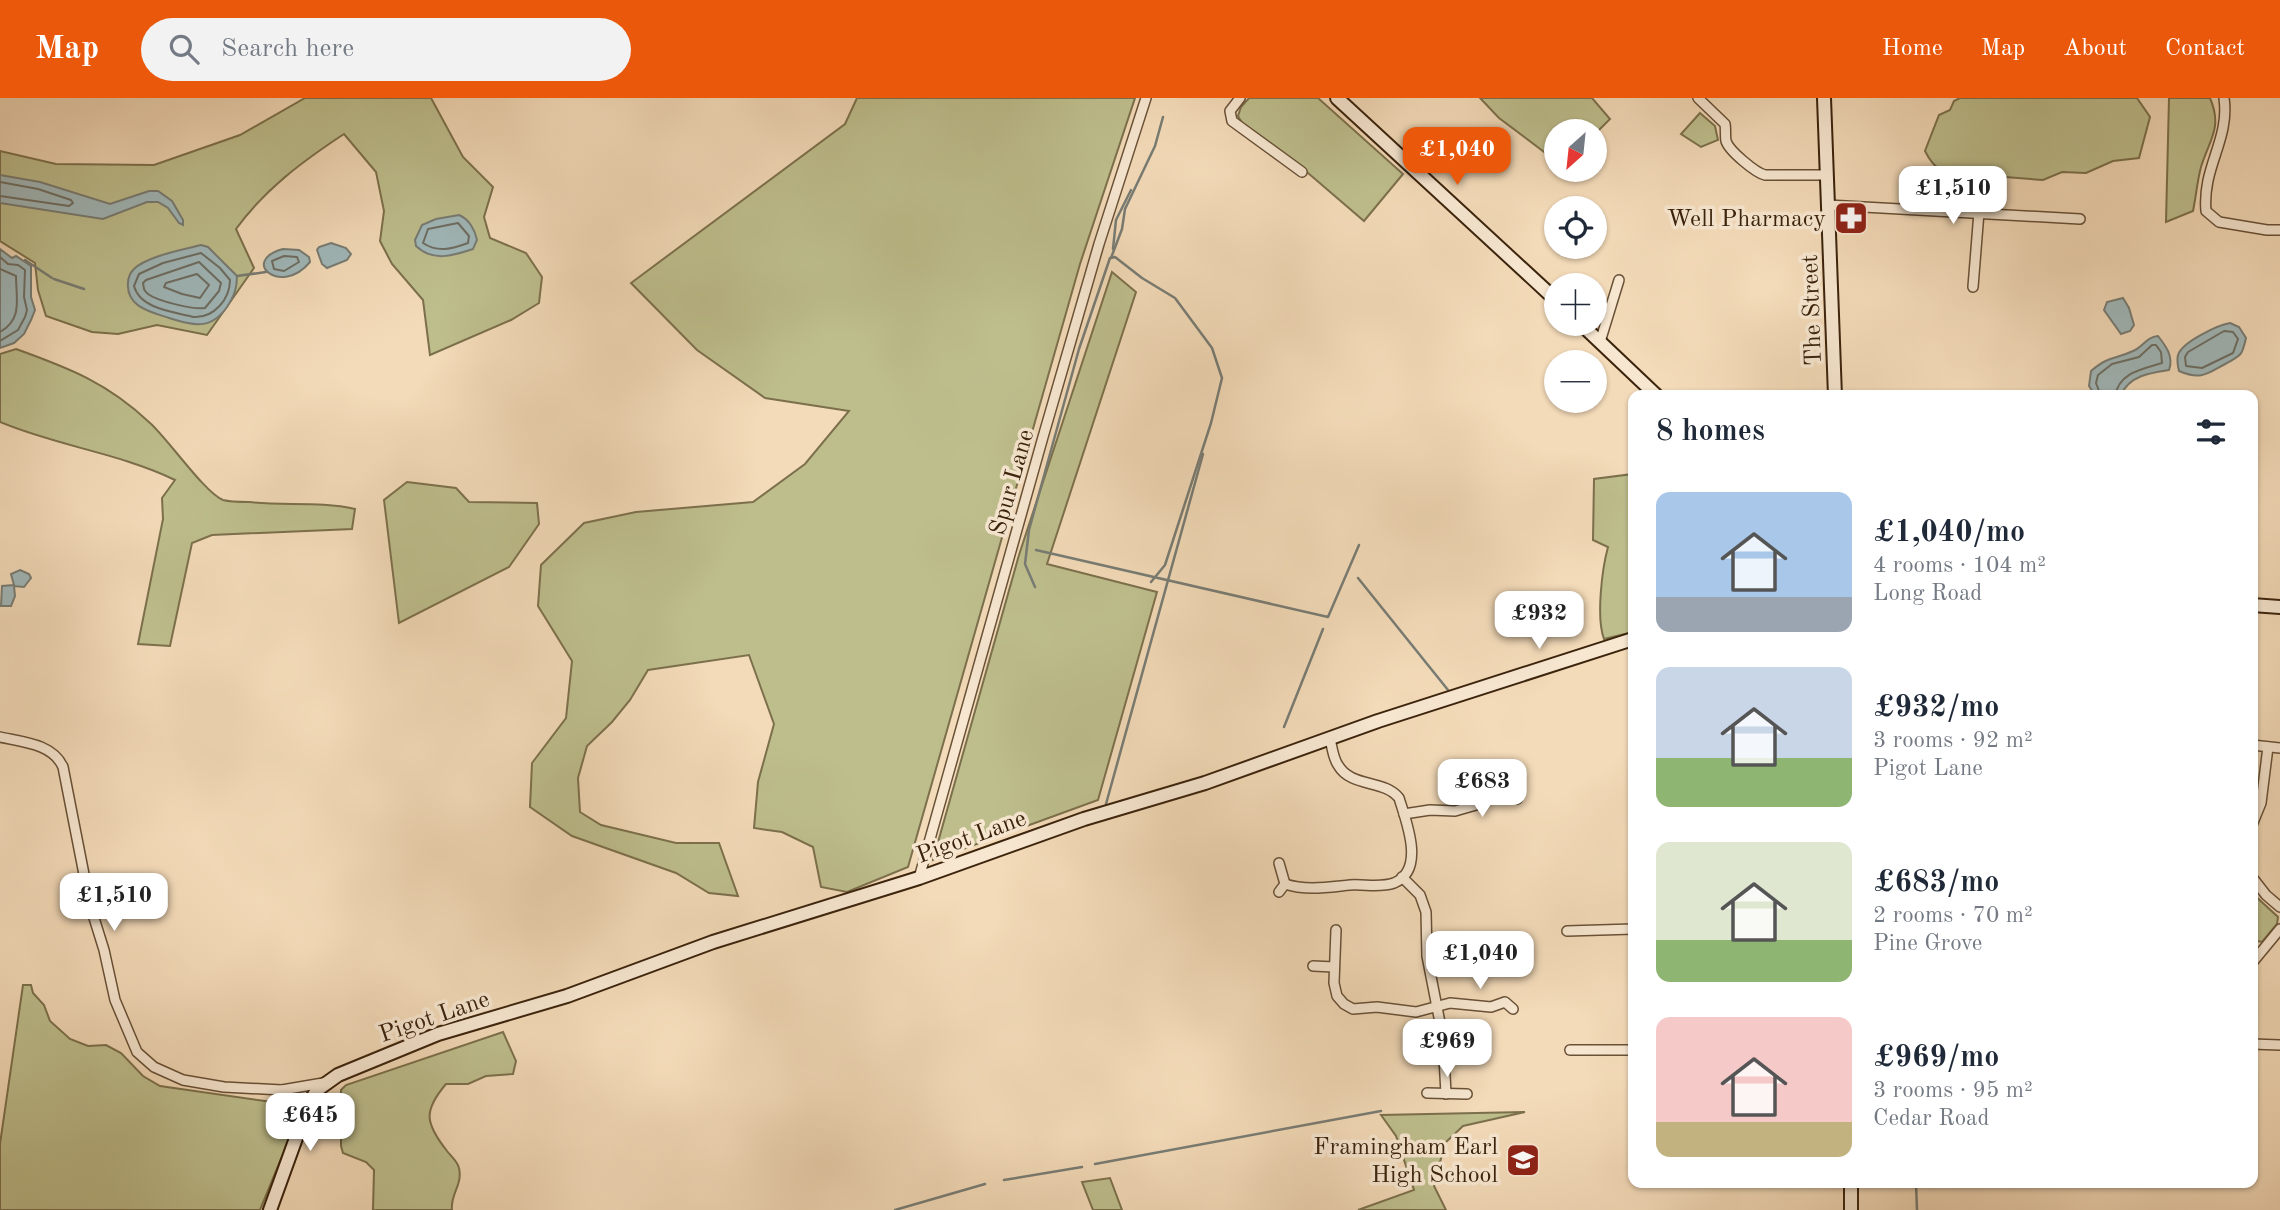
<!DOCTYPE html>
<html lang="en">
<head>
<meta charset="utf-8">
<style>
	:root { --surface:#fff; --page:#f2f2f3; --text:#1f2937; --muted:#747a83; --accent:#ea580c }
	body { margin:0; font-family:"Old Standard TT",serif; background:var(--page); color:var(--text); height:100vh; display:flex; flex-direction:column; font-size:26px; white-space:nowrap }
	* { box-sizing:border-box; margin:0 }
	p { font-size:23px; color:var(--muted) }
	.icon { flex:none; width:38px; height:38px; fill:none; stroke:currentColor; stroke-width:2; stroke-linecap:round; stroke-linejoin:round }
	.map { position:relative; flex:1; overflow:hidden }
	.details { position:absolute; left:1628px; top:292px; width:630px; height:798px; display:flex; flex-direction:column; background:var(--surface); border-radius:14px; box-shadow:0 2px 5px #0004 }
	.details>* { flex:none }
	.needle { width:46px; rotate:207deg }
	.controls { position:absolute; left:1544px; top:21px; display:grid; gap:14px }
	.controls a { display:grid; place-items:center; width:63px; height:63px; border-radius:50%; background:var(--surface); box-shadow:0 2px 5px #0004; font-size:35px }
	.price { position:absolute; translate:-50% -60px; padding:0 16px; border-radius:14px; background:#fff; color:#222; font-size:23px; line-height:46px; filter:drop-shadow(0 2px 4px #0008) }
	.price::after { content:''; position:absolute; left:50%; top:42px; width:21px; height:16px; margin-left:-10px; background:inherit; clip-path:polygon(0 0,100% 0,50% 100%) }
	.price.selected { background:var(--accent); color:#fff }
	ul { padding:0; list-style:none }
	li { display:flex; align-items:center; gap:21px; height:175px; padding:0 28px }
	li span { display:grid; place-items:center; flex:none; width:196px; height:140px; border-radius:14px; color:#555 }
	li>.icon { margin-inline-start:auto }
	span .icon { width:84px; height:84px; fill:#fffc; stroke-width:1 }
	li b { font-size:30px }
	h2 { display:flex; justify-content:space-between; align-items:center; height:84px; padding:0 28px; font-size:30px }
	header { display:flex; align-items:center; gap:42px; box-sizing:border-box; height:98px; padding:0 35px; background:var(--accent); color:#fff }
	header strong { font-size:33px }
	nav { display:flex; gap:38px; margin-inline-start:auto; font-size:24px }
	.search { width:490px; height:63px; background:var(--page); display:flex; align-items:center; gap:18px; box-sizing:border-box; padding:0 24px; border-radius:38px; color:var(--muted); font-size:26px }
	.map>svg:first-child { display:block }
</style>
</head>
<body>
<header>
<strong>Map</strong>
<div class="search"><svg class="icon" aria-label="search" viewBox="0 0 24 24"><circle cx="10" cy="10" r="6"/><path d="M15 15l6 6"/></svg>Search here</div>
<nav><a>Home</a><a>Map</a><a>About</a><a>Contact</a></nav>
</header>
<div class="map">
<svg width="2280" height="1112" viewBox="0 0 2280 1112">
	<rect width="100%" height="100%" fill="#f3dab8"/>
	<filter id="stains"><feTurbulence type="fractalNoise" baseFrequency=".00286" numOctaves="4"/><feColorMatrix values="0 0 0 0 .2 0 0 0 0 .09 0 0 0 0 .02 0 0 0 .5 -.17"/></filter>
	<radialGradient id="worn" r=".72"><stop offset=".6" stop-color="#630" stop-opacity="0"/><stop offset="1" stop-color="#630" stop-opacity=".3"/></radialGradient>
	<g fill="#bebe8d" stroke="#7c704c" stroke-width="2">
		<path d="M305,0h126l32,59 30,30 -9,30 6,21 36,15 16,24 -3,26 -28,17 -81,35 -7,-55 -31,-36 -12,-23 4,-30 -8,-39 -32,-38c-41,27 -79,55 -108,95l18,39 -47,67 -50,-10 -39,9 -26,-2 -46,-16 -8,-26 -3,-27 -35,-22v-90l56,13 98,1 86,-30z"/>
		<polygon points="857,0 1135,0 1080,166 908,769 847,794 821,789 813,749 782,734 754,730 758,684 774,626 749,557 648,572 630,602 612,624 587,648 578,680 580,714 601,727 676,745 719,745 738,798 709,795 676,775 572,738 530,709 532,665 566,620 572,563 538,508 541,467 584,425 636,414 753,404 805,366 849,313 765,300 697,252 631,185 845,26"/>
		<polygon points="1249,0 1318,0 1403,76 1364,123 1308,75 1242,25 1238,18 1241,9"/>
		<polygon points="1480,0 1592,0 1610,21 1594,37 1594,33 1556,33 1556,63 1499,20"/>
		<path d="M1960,0h177l13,19 -11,41 -26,3 -27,12 -24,-1 -19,8 -64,-5 -9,8c-20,-6 -35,-11 -45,-32l14,-36 11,-5 4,-9z"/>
		<path d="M2169,0h41c13,30 -1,42 -9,69 -4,15 -5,30 -8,44l-27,11z"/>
		<polygon points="1700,15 1715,28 1718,42 1701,49 1681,36"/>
		<polygon points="1112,174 1136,194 1047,466 1157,494 1098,702 933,762 1019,457"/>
		<path d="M16,251c53,19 92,34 134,74 18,16 55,70 73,77 7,2 18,2 26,2 36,4 71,-1 106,7l-3,20 -140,6 -20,8 -22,103 -32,-2 25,-125 -1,-21 13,-18c-56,-27 -118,-34 -175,-58v-68z"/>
		<path d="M1633,376v158l-29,7c-8,-21 -2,-70 4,-92l-15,-7 1,-61z"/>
		<polygon points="407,384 456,390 469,404 537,405 539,426 509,469 399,525 384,402"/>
		<polygon points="2252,795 2278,819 2277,826 2262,844 2252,842"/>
		<polygon points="23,887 31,887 33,895 44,907 50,923 70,941 88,948 106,947 121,955 143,978 160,988 279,1005 282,1008 292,1034 260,1112 0,1112 0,1046"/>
		<path d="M503,934l13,29 -3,13 -27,2 -18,8h-22c-23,27 -21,39 1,67 4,5 11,11 12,17 4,17 -9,26 -7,42h-79l1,-40 -8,-8 -23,-9 -2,-7v-56l5,-5z"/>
		<polygon points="1525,1014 1463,1028 1445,1045 1434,1088 1446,1112 1358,1112 1414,1092 1396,1038 1381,1017"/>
		<polygon points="1110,1080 1122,1112 1093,1112 1082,1084"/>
	</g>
	<g fill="#a0b8ba" stroke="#787c74" stroke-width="2">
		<polygon points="0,77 40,84 110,106 149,93 158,93 172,103 183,122 183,127 179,125 168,110 158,104 147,104 103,121 0,105"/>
		<path d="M459,117c10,4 16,15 18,25l-4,9c-21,7 -40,13 -57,-3l-1,-6 7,-15 14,-6z"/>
		<polygon points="331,145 346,150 351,156 347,162 327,170 322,166 317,152 319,149"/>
		<path d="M201,147l7,2 29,29c0,13 -3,20 -10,31 -16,23 -33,19 -58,11 -18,-6 -43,-11 -41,-35 0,-5 2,-10 6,-14 13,-13 49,-19 67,-24z"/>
		<polygon points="0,151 12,160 16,158 31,168 31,199 35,212 31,222 24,236 14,245 0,250"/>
		<path d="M283,151l16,1 10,7 1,5c-29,35 -71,-1 -27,-13z"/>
		<polygon points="2123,200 2129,210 2134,227 2130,233 2121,236 2104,212 2107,204"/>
		<path d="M2230,225l9,4 7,11c-4,18 -5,17 -19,25 -19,10 -25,18 -48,8 -1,-4 -2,-12 -1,-16 4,-13 40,-30 52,-32z"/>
		<path d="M2158,238c8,10 16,21 11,34 -20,3 -40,6 -48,25h-26l-6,-9 2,-15c19,-16 23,-11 42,-20 10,-4 13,-14 25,-15z"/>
		<polygon points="20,472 29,476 31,480 24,489 14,488 15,498 11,508 1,508 2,488 14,487 11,476"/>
	</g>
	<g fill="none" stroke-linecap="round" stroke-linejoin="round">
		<g stroke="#6e6e63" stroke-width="2">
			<polyline points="0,84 38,91 71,102 73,105 69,108 0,98"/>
			<path d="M458,125l11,13 -1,7c-16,6 -30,10 -45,0l5,-14z"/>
			<path d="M201,155l19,15 10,12c0,19 -16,38 -36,37 -20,-5 -54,-8 -60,-31l5,-12 24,-11z"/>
			<polygon points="284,158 297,159 299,164 284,173 274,171 272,163"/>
			<polyline points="0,159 8,166 18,167 25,172 24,199 27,212 25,219 18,232 0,243"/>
			<path d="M199,164l22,21 -2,8 -14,17c-11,2 -48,-7 -57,-14 -5,-4 -4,-6 -5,-11l3,-3z"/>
			<path d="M0,171l16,7c0,23 7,43 -16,56"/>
			<polygon points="197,176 209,187 200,200 182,196 164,189 166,185"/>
			<polygon points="2224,233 2233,234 2238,241 2233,255 2202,270 2186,268 2185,259 2188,254"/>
			<path d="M2101,298l-5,-13 2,-8 14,-11 27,-7 13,-12h4l5,7 1,11c-19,6 -43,9 -47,33"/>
		</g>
		<g stroke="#787c74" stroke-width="2.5">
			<polyline points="1113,151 1116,122 1131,92"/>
			<polyline points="25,162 52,180"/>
			<polyline points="237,178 266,174"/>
			<polyline points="54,181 84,191"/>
			<polyline points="1036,452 1328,519 1359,447"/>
			<polyline points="1358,480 1448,592"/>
			<polyline points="1151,484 1165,467 1211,325 1222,280 1212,250 1175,200 1142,180 1115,159 1111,160 1122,131 1125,111 1155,48 1163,19"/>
			<polyline points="1035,489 1025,466 1029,432 1079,251 1110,160"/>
			<polyline points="1284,629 1323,531"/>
			<polyline points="1106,706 1203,356"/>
			<polyline points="1095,1066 1381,1013"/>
			<polyline points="1004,1082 1082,1069"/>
			<polyline points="1916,1085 1917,1112"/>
			<polyline points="895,1112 985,1086"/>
		</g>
		<g stroke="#695137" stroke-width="12">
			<g id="street">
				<polyline points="1240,0 1230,13 1232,23 1302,74"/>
				<path d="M1698,0l27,26c1,5 0,12 1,17 3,10 30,32 39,34h62"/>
				<path d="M2224,0c6,42 -22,69 -18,113l13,11 48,8h13"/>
				<polyline points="1828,107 2080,121"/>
				<polyline points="1973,189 1979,114"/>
				<polyline points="1600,244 1619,182"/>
				<path d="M0,639c23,5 53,7 63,30l27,138 14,45 11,50 22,52 17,15 29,13 41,7 58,3 41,-7"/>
				<polyline points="2252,647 2280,650"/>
				<polyline points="1512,691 1517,701"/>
				<polyline points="1404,716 1430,712 1455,713 1476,707 1487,699 1512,691 1508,675"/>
				<polyline points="2252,727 2261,705 2268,649"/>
				<polyline points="1279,765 1285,786"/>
				<polyline points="1402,779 1420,797 1426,814 1427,858 1443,940 1446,996"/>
				<polyline points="2252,779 2266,797 2280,809"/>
				<polyline points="919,780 1043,339 1099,146 1146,0"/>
				<path d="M1279,794l6,-8c21,7 44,3 65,1 15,-1 30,3 44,-2 32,-13 12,-62 5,-85 -15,-19 -48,-10 -61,-33 -5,-7 -6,-18 -8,-27"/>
				<polyline points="1336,832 1334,885 1337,898 1344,906 1353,911 1377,909 1416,914 1450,905 1491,909 1505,904 1513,911"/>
				<polyline points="1567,833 1633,831"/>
				<polyline points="2252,865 2280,831"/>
				<polyline points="1313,868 1334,869"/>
				<polyline points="2252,946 2280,947"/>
				<polyline points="1570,952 1633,952"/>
				<polyline points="282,992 303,1019"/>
				<polyline points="1427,995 1467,996"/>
			</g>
		</g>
		<g stroke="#3b230c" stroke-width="16">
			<g id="secondary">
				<polyline points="1337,0 1556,202"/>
				<polyline points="1824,0 1835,298"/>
				<polyline points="1581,226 1657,298"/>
				<polyline points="2252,507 2280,509"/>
				<polyline points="1851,1085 1851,1112"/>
				<polyline points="270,1112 308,1007 317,992 338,977 438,936 567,898 713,844 919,780 1084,721 1205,685 1378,623 1633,541"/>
			</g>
		</g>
		<use href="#street" stroke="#f7e7d1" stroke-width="9"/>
		<use href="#secondary" stroke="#f7e7d1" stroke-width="12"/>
	</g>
	<defs>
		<g id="pharmacy-square" transform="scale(1.75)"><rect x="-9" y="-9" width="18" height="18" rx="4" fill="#8f2418" stroke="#f7e7d1"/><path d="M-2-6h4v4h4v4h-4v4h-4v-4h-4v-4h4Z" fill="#fff"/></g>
		<g id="school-square" transform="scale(1.75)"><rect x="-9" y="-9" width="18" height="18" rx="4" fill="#8f2418" stroke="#f7e7d1"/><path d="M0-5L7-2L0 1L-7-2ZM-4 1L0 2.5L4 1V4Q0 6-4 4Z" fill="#fff"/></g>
	</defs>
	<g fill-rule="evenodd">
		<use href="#pharmacy-square" x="1851" y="120"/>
		<use href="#school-square" x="1523" y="1062"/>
	</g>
	<g text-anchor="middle" stroke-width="7" stroke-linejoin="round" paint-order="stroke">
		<g font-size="24" fill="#3b230c" stroke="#f7e7d1" text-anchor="end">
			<text x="1826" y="128">Well Pharmacy</text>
			<text x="1498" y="1056">Framingham Earl<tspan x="1498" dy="28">High School</tspan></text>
		</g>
		<g font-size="24" fill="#3b230c" stroke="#f7e7d1">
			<text transform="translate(1811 212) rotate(-92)" y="8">The Street</text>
			<text transform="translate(1011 384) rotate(-74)" y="8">Spur Lane</text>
			<text transform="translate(971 738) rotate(-20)" y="8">Pigot Lane</text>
			<text transform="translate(434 918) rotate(-19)" y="8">Pigot Lane</text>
		</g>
	</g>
	<rect width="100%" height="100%" filter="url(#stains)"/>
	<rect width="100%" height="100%" fill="url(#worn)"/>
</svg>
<div class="controls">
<a><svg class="needle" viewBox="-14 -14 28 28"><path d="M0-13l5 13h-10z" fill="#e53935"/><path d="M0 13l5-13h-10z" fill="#747a83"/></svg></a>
<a><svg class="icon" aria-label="locate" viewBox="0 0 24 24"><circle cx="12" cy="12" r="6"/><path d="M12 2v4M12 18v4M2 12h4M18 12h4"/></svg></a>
<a>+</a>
<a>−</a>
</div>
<b class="price selected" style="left:1457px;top:89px">£1,040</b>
<b class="price" style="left:1953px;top:128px">£1,510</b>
<b class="price" style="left:1539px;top:553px">£932</b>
<b class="price" style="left:1482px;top:721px">£683</b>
<b class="price" style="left:114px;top:835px">£1,510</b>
<b class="price" style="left:1480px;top:893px">£1,040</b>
<b class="price" style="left:1447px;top:981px">£969</b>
<b class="price" style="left:310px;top:1055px">£645</b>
<section class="details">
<h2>8 homes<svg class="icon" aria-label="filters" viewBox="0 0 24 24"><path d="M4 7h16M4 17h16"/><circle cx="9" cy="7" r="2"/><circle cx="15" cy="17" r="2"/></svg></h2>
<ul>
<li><span style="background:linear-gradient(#a9c7e8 75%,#9aa5b1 0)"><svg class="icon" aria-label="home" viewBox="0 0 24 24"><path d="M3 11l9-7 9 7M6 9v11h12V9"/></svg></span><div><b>£1,040/mo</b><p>4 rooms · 104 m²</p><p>Long Road</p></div></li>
<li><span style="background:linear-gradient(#c9d6e8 65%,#8fb573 0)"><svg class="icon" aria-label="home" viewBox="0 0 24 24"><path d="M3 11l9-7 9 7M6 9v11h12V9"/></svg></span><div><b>£932/mo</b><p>3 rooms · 92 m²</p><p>Pigot Lane</p></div></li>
<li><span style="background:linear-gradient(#dfe7d0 70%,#8fb573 0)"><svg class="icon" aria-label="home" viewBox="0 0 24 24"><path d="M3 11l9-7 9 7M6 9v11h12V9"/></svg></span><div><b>£683/mo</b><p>2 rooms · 70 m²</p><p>Pine Grove</p></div></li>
<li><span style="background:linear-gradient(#f6c9c9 75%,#c2b280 0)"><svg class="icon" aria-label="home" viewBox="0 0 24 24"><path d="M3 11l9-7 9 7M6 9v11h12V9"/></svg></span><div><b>£969/mo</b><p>3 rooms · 95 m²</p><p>Cedar Road</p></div></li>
</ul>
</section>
</div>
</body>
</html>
